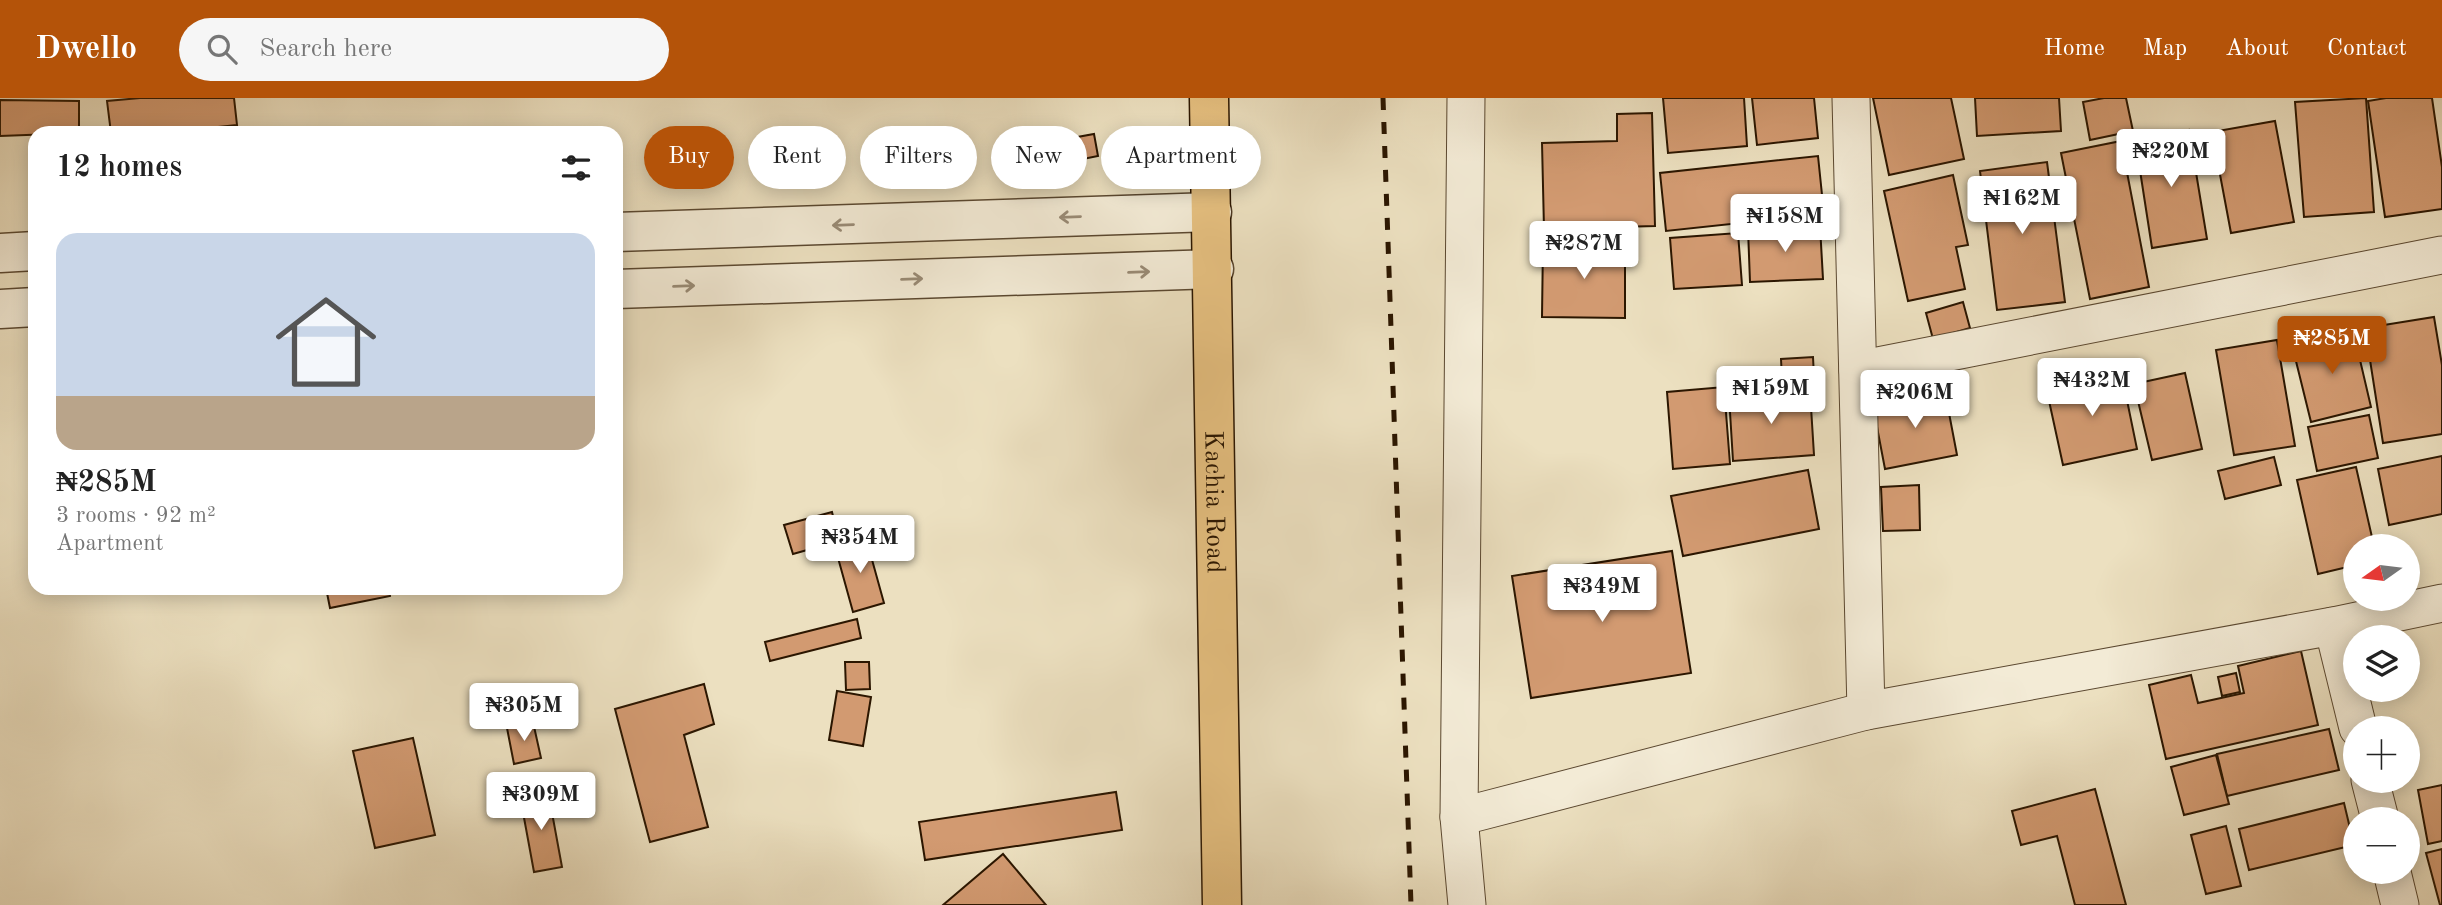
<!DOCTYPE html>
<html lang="en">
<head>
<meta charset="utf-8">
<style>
	:root { --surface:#fff; --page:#f6f6f6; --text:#222; --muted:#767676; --line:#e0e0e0; --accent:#b45309 }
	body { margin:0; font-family:"Old Standard TT",serif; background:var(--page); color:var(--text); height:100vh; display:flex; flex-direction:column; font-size:26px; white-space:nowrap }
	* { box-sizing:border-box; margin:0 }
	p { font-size:23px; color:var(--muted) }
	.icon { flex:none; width:38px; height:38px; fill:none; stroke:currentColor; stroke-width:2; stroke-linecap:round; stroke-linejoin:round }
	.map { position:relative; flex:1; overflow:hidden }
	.panel { position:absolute; left:28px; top:28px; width:595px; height:469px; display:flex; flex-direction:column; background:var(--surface); border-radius:21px; box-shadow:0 4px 18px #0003 }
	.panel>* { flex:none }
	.guide { position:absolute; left:644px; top:28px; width:665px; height:63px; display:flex; gap:14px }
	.needle { width:46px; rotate:256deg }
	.fabs { position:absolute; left:2343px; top:436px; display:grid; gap:14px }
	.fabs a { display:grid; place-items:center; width:77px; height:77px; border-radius:50%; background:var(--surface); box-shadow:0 4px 18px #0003; font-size:35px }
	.price { position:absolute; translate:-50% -60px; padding:0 16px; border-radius:7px; background:#fff; color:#222; font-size:23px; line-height:46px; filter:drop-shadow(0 2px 4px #0008) }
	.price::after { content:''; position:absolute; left:50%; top:42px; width:21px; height:16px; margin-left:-10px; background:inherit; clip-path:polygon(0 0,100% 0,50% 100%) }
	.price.on { background:var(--accent); color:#fff }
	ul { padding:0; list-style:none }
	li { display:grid; align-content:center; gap:14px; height:371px; padding:0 28px }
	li+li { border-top:2px solid var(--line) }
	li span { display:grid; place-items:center; height:217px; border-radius:21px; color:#555 }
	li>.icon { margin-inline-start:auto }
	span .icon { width:126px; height:126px; fill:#fffc; stroke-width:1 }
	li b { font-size:30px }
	h2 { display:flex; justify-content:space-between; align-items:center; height:84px; padding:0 28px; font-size:30px }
	.tag { padding:0 24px; border-radius:32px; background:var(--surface); box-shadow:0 4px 18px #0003; font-size:24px; line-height:63px }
	.tag.on { background:var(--accent); color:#fff }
	header { display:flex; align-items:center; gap:42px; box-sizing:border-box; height:98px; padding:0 35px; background:var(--accent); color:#fff }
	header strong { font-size:33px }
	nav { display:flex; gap:38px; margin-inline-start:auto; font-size:24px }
	.search { width:490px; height:63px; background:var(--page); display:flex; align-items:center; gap:18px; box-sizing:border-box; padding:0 24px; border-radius:38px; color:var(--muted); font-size:26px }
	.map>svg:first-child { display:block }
</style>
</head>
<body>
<header>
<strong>Dwello</strong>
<div class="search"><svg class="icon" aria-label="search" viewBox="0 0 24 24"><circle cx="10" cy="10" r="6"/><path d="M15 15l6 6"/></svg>Search here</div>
<nav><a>Home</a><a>Map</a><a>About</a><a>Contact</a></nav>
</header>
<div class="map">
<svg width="2442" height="807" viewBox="0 0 2442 807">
	<rect width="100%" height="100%" fill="#ece0c0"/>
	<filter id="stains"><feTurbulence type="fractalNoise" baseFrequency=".00286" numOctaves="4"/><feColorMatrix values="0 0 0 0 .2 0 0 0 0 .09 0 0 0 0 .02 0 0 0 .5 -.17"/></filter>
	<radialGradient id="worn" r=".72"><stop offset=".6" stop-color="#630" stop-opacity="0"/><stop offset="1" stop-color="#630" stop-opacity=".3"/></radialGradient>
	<g fill="#d29a71" stroke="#2b1600" stroke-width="2">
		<polygon points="140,0 234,0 237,27 161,35 111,35 107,3"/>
		<polygon points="1663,0 1744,0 1747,48 1668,55"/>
		<polygon points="1752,0 1814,0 1818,40 1757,47"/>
		<polygon points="1873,0 1951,0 1964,61 1889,77"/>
		<polygon points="1975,0 2059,0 2061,33 1977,38"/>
		<polygon points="2104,0 2126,0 2133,33 2090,42 2083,4"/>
		<polygon points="2366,0 2374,114 2304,119 2295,4"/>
		<polygon points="2386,0 2432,0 2442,69 2442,111 2385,119 2368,3"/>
		<polygon points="0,2 79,3 79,35 0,38"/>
		<polygon points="1652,15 1655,128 1544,131 1542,45 1617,43 1617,16"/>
		<polygon points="2275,23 2294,124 2231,135 2212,34"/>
		<polygon points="2189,32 2207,141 2152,150 2135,40"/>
		<polygon points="1094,36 1098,58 1038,70 1033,47"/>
		<polygon points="960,43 960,77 912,78 912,44"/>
		<polygon points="2121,43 2149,189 2090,201 2061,55"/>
		<polygon points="1818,58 1824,116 1666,133 1660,75"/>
		<polygon points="2047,64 2065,204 1997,212 1980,73"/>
		<polygon points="1953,77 1968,147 1956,149 1965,191 1908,203 1884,93"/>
		<polygon points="1820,128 1823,181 1750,184 1748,131"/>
		<polygon points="1738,135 1742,187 1674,191 1670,140"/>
		<polygon points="1543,145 1625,146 1625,220 1542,219"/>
		<polygon points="1963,204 1970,230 1933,241 1926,215"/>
		<polygon points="2434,219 2442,267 2442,336 2383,345 2365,230"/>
		<polygon points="2353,232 2371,309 2311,324 2292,247"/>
		<polygon points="2277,242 2295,348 2234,357 2216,252"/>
		<polygon points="1813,259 1814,279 1782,281 1781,261"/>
		<polygon points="2121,273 2137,351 2063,367 2046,289"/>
		<polygon points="2185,275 2202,351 2152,362 2134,286"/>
		<polygon points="1724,289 1730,366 1673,371 1667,294"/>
		<polygon points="1810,293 1814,357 1733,363 1729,298"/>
		<polygon points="1945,294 1957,357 1885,371 1873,308"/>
		<polygon points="2369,317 2378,360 2317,373 2308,329"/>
		<polygon points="2442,358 2442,416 2389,427 2378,371"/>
		<polygon points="2274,359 2281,387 2225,401 2218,373"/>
		<polygon points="2356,369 2374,448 2356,448 2356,467 2318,476 2297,382"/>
		<polygon points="1808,372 1819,431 1683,458 1671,398"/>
		<polygon points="1919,387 1920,432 1883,433 1881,389"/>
		<polygon points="832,414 839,443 793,456 784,427"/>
		<polygon points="866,440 884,505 853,514 835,449"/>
		<polygon points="1672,453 1691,575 1531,600 1512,478"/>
		<polygon points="326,490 389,490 390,498 330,510"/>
		<polygon points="857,521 861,540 770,563 765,544"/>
		<polygon points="2301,553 2318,627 2166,661 2149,587 2191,577 2198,605 2244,595 2238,568"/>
		<polygon points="845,564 869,564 870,591 846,592"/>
		<polygon points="2236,575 2240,594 2222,598 2218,579"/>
		<polygon points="704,586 714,626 684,637 708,729 650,744 615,611"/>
		<polygon points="837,593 871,599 863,648 829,642"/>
		<polygon points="533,624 541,660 514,666 507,630"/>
		<polygon points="2329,631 2339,672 2227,698 2217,656"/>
		<polygon points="413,640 435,737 375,750 353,653"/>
		<polygon points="2216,657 2229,706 2184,717 2171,669"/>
		<polygon points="2442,687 2442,743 2428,746 2418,692"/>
		<polygon points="2095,691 2126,807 2075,807 2057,738 2021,747 2012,713"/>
		<polygon points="548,693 562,769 534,774 520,698"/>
		<polygon points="1116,694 1122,732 925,762 919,724"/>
		<polygon points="2344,705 2354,747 2249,772 2239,731"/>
		<polygon points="2226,728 2241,788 2206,796 2191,737"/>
		<polygon points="2442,751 2442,807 2440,807 2426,755"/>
		<polygon points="1003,756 1046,807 943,807"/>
	</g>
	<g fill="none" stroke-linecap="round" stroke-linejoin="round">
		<g stroke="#5b4830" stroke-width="39">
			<g id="minor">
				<polyline points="1466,0 1459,719 1467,807"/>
				<polyline points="1851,0 1866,613"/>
				<polyline points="1858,272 2442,157"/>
				<polyline points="2333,528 2358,630"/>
				<polyline points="2370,682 2380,721"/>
				<polyline points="1459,719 1866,613 2333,528 2442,505"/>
				<polyline points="2392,774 2400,807"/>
			</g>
		</g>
		<g stroke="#5b4830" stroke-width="41">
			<g id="tertiary">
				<polyline points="616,134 1212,114"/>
				<polyline points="0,155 35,153"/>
				<polyline points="616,191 1214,171"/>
				<polyline points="0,211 35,209"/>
			</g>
		</g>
		<g stroke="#2b1600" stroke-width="41">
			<g id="primary">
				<path id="s1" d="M1209,0l13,807"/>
			</g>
		</g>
		<use href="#minor" stroke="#f3ebd6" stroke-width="37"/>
		<use href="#tertiary" stroke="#f3ebd6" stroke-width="38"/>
		<use href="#primary" stroke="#e6c080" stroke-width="38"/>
		<polyline stroke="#2b1600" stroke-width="5" stroke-dasharray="12 12" stroke-linecap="butt" points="1383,0 1411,807"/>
	</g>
	<defs><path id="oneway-shaft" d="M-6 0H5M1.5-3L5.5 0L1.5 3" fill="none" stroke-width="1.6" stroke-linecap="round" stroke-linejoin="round" transform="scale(1.75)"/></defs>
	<g stroke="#998b76">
		<use href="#oneway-shaft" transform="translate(1070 119) rotate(178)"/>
		<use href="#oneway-shaft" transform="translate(843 127) rotate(178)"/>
		<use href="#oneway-shaft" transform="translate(1139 174) rotate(-2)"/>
		<use href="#oneway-shaft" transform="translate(912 181) rotate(-2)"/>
		<use href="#oneway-shaft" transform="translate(684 188) rotate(-2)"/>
	</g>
	<g text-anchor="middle" stroke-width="6" stroke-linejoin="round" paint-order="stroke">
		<g font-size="26" fill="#2b1600" stroke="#f3ebd6">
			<text dy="9" stroke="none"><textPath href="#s1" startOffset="404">Kachia Road</textPath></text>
		</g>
	</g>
	<rect width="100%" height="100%" filter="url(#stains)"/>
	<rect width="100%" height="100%" fill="url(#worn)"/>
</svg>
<div class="fabs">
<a><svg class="needle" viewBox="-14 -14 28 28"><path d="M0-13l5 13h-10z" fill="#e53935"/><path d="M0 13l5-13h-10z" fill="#767676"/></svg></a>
<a><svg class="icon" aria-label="layers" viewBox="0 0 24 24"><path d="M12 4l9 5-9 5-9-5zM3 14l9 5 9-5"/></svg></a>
<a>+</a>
<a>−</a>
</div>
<b class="price" style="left:2171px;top:91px">₦220M</b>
<b class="price" style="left:2022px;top:138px">₦162M</b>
<b class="price" style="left:1785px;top:156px">₦158M</b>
<b class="price" style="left:1584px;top:183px">₦287M</b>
<b class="price on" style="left:2332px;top:278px">₦285M</b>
<b class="price" style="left:2092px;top:320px">₦432M</b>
<b class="price" style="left:1771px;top:328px">₦159M</b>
<b class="price" style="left:1915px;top:332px">₦206M</b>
<b class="price" style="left:860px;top:477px">₦354M</b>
<b class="price" style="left:1602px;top:526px">₦349M</b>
<b class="price" style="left:524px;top:645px">₦305M</b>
<b class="price" style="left:541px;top:734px">₦309M</b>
<div class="guide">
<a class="tag on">Buy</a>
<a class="tag">Rent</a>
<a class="tag">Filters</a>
<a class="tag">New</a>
<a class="tag">Apartment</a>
</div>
<section class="panel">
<h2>12 homes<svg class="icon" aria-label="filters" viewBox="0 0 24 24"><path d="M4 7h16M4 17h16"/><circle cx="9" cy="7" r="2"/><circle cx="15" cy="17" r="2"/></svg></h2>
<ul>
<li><span style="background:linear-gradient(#c9d6e8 75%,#b9a48a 0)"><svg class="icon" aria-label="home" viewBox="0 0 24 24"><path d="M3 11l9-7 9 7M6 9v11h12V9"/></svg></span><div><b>₦285M</b><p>3 rooms · 92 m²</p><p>Apartment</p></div></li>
</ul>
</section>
</div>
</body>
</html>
